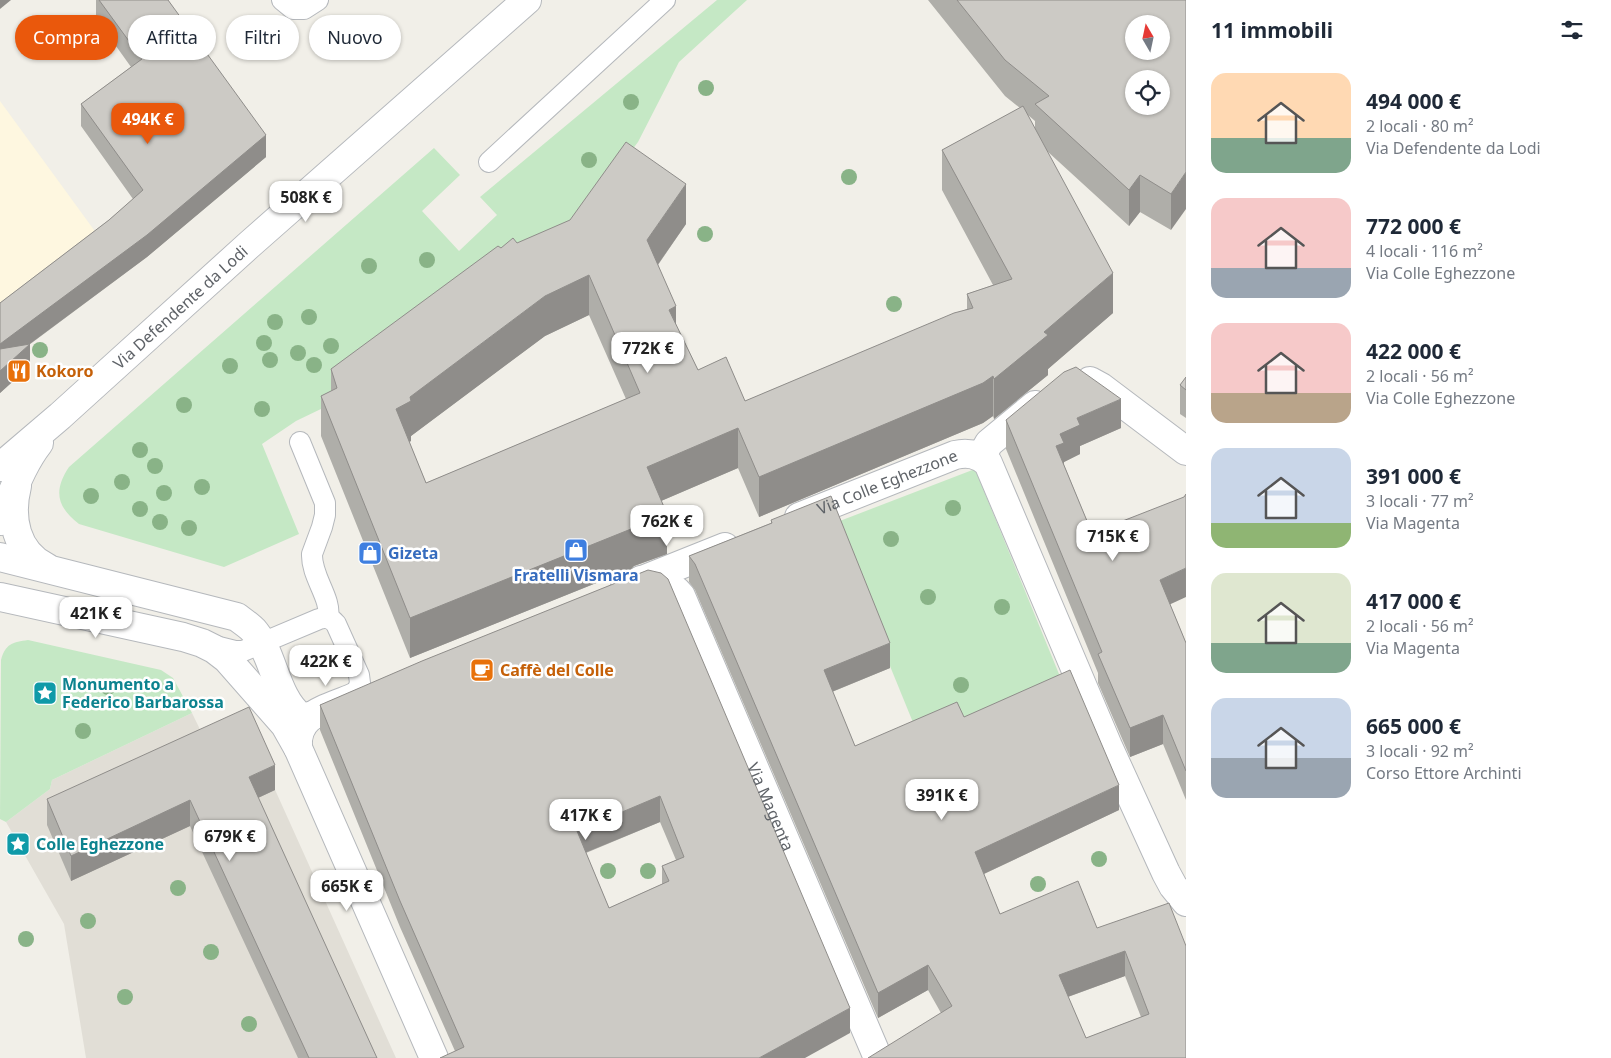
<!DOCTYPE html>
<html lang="it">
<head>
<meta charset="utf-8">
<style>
	:root { --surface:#fff; --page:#f6f6f7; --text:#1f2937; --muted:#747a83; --accent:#ea580c }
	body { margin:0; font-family:"Noto Sans",sans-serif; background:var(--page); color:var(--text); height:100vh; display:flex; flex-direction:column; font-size:19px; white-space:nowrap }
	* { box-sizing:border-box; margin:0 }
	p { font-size:16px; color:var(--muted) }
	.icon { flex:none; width:28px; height:28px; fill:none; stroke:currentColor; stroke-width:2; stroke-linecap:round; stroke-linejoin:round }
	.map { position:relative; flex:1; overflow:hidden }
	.panel { display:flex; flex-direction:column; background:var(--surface); width:425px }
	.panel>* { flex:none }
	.hud { position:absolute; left:15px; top:15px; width:475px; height:45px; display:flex; gap:10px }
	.needle { width:32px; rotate:351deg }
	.buttons { position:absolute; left:1125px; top:15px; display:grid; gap:10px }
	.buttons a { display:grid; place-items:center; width:45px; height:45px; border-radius:50%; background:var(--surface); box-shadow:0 1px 4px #0004; font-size:25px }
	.price { position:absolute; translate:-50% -42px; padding:0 11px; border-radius:10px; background:#fff; color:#222; font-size:16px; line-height:32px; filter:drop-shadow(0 1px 2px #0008) }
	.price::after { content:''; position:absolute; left:50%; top:30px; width:15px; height:11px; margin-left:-8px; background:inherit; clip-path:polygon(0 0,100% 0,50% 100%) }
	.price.current { background:var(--accent); color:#fff }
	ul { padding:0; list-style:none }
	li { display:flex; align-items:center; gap:15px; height:125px; padding:0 25px }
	li span { display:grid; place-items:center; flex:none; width:140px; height:100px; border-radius:15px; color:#555 }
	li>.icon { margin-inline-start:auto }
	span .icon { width:60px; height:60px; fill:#fffc; stroke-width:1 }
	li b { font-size:21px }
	h2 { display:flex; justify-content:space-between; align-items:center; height:60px; padding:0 25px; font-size:21px }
	.chip { padding:0 18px; border-radius:22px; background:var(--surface); box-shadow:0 1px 4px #0004; font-size:18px; line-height:45px }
	.chip.current { background:var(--accent); color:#fff }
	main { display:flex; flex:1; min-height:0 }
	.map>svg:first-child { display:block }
</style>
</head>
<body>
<main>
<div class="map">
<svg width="1186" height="1058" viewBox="0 0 1186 1058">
	<rect width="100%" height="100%" fill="#f1efe8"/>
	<polygon fill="#fef7e0" points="0,101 105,245 0,325"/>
	<polygon fill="#e1ded6" points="192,713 210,750 249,732 396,1058 86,1058 64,924 6,822 50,789 52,780"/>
	<g fill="#c5e8c5">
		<path d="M717,0h30l-68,62 -41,80 -80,106 -208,147 -54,26 -34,23 37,90 -75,33 -145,-43c-22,-17 -26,-33 -10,-57l365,-319 26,27 -38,36 37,40 38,-36 -17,-18z"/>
		<polygon points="975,469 1068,696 921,742 832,524"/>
		<path d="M28,640l133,30 12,8 19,35 -140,67 -2,9 -44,33 -6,-3 1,-159c4,-16 12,-18 27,-20z"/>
	</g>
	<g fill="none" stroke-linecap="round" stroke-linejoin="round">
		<g stroke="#b5b8bc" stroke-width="22">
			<g id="service">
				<polyline points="282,0 293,9 304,9 318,0"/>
				<polyline points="489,162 665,0"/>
				<path d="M300,442l25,61v12l-3,12 -10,27c-1,23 20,44 16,64"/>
				<path d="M211,645l24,6h8l76,-32c7,-2 12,-1 17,5l23,51 1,8 -5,14"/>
			</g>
		</g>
		<g stroke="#b5b8bc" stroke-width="30">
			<g id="minor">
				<polyline points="1090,381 1101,387 1186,451"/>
				<polyline points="981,457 989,443 1035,405"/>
				<path d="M17,486c-8,32 -1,66 29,81"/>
				<path id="s1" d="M799,517l156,-62c13,-3 23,-1 33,8l120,283 58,127 7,13 13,16"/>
				<path d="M0,557l237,60c6,5 13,9 18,15 19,24 21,66 46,85l11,-1"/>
				<path id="s2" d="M641,580c18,0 29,2 40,16l197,462"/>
				<polyline points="625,587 725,547"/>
				<polyline points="0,597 183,637 202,643 214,649 227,659 285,725 298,748 434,1058"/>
				<path d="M298,748c-3,-35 30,-39 56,-51"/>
			</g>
		</g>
		<g stroke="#b5b8bc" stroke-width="30">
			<g id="tertiary">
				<path id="s3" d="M0,467l60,-51 190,-172 277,-244"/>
				<path d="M0,521c12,-26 21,-55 39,-78"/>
			</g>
		</g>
		<use href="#service" stroke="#fff" stroke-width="20"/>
		<use href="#minor" stroke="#fff" stroke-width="28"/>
		<use href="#tertiary" stroke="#fff" stroke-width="28"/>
	</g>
	<g fill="#89b387">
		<circle cx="706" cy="88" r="8"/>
		<circle cx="631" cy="102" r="8"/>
		<circle cx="589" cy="160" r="8"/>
		<circle cx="849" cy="177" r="8"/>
		<circle cx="705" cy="234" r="8"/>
		<circle cx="427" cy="260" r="8"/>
		<circle cx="369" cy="266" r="8"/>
		<circle cx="894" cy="304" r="8"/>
		<circle cx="309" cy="317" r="8"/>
		<circle cx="275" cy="322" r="8"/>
		<circle cx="264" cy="343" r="8"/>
		<circle cx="331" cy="346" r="8"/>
		<circle cx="40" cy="350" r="8"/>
		<circle cx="298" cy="353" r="8"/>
		<circle cx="270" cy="360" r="8"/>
		<circle cx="314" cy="365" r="8"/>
		<circle cx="230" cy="366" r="8"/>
		<circle cx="184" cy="405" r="8"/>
		<circle cx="262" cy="409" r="8"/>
		<circle cx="140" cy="450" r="8"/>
		<circle cx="155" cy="466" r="8"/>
		<circle cx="122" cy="482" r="8"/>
		<circle cx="202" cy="487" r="8"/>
		<circle cx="164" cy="493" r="8"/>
		<circle cx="91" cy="496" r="8"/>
		<circle cx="953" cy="508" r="8"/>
		<circle cx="140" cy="509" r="8"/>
		<circle cx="160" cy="522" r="8"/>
		<circle cx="189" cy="528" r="8"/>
		<circle cx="891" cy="539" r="8"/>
		<circle cx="928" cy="597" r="8"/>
		<circle cx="1002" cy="607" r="8"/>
		<circle cx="961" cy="685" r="8"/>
		<circle cx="108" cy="687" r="8"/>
		<circle cx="83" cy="731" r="8"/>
		<circle cx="1099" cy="859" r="8"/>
		<circle cx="608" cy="871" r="8"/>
		<circle cx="648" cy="871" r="8"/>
		<circle cx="1038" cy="884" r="8"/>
		<circle cx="178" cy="888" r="8"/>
		<circle cx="88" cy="921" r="8"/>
		<circle cx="26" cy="939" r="8"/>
		<circle cx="211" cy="952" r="8"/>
		<circle cx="125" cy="997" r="8"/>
		<circle cx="249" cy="1024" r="8"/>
	</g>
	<g fill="#afaea9" fill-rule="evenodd">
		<polygon points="96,0 168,0 266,157 147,257 29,345 30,366 0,393 0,303 109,220 133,199 81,126 81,104 131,67 96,18"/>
		<path d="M928,0h258l-15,230 -31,-18 -11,14 -82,-75 66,162 -65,56v6l-54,44 -1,-3 -10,7 -224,94 -21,-49 -77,33 6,53 -33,12 -3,3 -221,89 -89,-222v-40l10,-5v-22l170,-121 185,-24 -28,41 18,60 22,45 47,31 222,-92v-15l26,-9 -51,-95v-40l78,-42 -15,-12zM1028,115l7,6v8zM589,315l37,84 -200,84 -17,-41 2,-1v-5l134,-100z"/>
		<polygon points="1186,377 1186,418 1180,414 1180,385"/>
		<polygon points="1006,420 1121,428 1080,446 1080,454 1064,462 1064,465 1092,533 1170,604 1186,643 1186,800 1163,744 1130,757 1098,683 1098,673 1006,449"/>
		<path d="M771,520l119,148 -58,24 23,54 109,-29 155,93 -135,64 16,40 97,14 89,18v112l-245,-45 -13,-23 -50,28 -183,-428 -6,-8v-26l82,-33zM1125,976l16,41 -55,21 -18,-41z"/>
		<path d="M648,570l202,463 -395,18 -55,-124 -80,-197v-25zM660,822l16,38 -14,6v18l-53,24 -23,-55z"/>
		<polygon points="275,790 258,798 377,1058 298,1058 190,826 71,881 47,825 47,799"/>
	</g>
	<g fill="#8f8d8a">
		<polygon points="0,0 11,0 0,9"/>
		<polygon points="266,135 266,157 147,257 0,366 0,344"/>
		<polygon points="1186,172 1186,209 1171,230 1171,194"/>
		<polygon points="1140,175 1140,212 1129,226 1129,190"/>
		<polygon points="686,184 686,224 647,280 647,240"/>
		<polygon points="1113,273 1113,313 1048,369 1048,375 994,419 994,379 1044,332"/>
		<polygon points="589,275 589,315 545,336 411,436 411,441 396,449 396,409 410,397 545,296"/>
		<polygon points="676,306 676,346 669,310"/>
		<polygon points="30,344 30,366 0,393 0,371"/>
		<polygon points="993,376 993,416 983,423 759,517 759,477"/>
		<polygon points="1121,399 1121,428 1080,446 1080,454 1064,462 1064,472 1056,446 1060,434 1077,418"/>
		<polygon points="738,428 738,468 647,507 647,467"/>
		<polygon points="667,514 667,554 634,566 631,569 410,658 410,618 634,526"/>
		<polygon points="1186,568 1186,597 1160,609 1160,580"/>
		<polygon points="890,643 890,668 824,695 824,670"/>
		<polygon points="1163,715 1163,744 1130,757 1130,728"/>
		<polygon points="275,765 275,790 249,802 249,777"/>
		<polygon points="1119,785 1119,810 975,878 975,852"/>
		<polygon points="660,796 660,822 577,856 577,831"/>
		<polygon points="190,800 190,826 71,881 71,856"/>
		<polygon points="1125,951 1125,976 1059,1000 1059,975"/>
		<polygon points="928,965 928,990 878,1018 878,993"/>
		<polygon points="850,1008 850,1033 805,1058 759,1058"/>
	</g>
	<g fill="#cccac5" stroke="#8f8d8a" fill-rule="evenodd">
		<polygon points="99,0 168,0 266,135 147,235 0,344 0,303 109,220 143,190 81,104 142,59"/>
		<path d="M957,0h229v172l-15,22 -31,-19 -11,15 -94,-86 14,-8 -44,-36zM1134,24h27v27h-27zM1134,79h27v27h-27z"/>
		<path d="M1023,106l90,167 -69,59 4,3 -54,44 -1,-3 -10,7 -224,94 -21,-49 -91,39 20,47 -33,12 -3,3 -221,89 -89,-222 16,-8 -6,-19 167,-123 3,2 12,-10 4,5 53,-23 56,-78 60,42 -39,56 29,66 -7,4 29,60 28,-13 19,44 209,-88 19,-5 -6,-14 45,-15 -70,-129zM589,275l51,118 -214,90 -30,-74 15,-8 -1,-4 135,-101z"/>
		<polygon points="30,344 0,371 0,349"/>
		<polygon points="1076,367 1121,399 1077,418 1080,425 1060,434 1064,443 1056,446 1092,533 1184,497 1186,494 1186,568 1160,580 1186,643 1186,771 1163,715 1130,728 1098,654 1102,652 1006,420 1064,372"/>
		<polygon points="1186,377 1186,390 1180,385"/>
		<path d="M831,496l59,147 -66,27 31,76 102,-44 7,15 106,-47 49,115 -144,67 25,62 78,-33 19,47 72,-25 17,43v112h-318l84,-52 -24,-41 -50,28 -183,-429 -6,-8 83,-33 -1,-3zM1125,951l24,63 -63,24 -27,-63z"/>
		<path d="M648,570l13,3 7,6 182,429 -91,50h-319l24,-11 -64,-146 -80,-196 102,-44zM660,796l24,61 -22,9 7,15 -60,27 -32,-77z"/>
		<polygon points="249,707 275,765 249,777 377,1058 309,1058 190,800 71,856 47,799"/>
	</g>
	<defs>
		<g id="restaurant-square" transform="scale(1.25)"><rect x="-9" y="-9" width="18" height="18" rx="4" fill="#e8710a" stroke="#fff"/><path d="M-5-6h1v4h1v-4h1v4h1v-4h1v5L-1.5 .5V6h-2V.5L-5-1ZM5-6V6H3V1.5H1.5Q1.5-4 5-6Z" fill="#fff"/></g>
		<g id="shop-square" transform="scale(1.25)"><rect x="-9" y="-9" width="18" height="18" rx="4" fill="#3f7fe0" stroke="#fff"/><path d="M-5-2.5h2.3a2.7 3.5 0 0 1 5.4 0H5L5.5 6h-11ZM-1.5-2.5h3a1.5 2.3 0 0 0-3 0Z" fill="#fff"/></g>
		<g id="cafe-square" transform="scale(1.25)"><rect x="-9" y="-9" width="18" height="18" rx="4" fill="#e8710a" stroke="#fff"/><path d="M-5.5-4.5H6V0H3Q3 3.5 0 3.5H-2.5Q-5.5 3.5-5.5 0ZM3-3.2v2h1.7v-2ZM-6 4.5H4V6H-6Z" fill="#fff"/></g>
		<g id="sight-square" transform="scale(1.25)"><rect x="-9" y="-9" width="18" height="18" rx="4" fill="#0f9aa8" stroke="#fff"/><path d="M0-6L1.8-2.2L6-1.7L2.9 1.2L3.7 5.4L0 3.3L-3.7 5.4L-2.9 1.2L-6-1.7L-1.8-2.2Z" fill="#fff"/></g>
	</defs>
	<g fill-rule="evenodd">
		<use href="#restaurant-square" x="19" y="371"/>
		<use href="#shop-square" x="576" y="550"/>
		<use href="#shop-square" x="370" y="553"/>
		<use href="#cafe-square" x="482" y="670"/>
		<use href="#sight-square" x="45" y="693"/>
		<use href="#sight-square" x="18" y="844"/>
	</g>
	<g text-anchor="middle" stroke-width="5" stroke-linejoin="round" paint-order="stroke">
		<g font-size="16" fill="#5f6368" stroke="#fff">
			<text dy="6" stroke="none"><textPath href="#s3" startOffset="241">Via Defendente da Lodi</textPath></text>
			<text dy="6" stroke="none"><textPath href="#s1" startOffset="95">Via Colle Eghezzone</textPath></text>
			<text dy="6" stroke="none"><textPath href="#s2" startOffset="274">Via Magenta</textPath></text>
		</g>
		<g font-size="16" font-weight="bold" fill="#c56008" stroke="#fff" text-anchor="start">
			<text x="36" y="377">Kokoro</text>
			<text x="500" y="676">Caffè del Colle</text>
		</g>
		<g font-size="16" font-weight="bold" fill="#366cbe" stroke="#fff" text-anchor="start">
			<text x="388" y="559">Gizeta</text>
			<text x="576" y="581" text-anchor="middle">Fratelli Vismara</text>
		</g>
		<g font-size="16" font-weight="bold" fill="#0d838f" stroke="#fff" text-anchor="start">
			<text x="62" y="690">Monumento a<tspan x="62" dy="18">Federico Barbarossa</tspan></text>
			<text x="36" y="850">Colle Eghezzone</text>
		</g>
	</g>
</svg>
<div class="buttons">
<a><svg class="needle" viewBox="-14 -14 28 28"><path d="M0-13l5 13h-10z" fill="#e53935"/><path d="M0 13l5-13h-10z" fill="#747a83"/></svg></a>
<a><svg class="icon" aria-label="locate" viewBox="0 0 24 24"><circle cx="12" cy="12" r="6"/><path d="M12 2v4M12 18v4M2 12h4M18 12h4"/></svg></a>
</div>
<b class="price current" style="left:148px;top:145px">494K €</b>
<b class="price" style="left:306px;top:223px">508K €</b>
<b class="price" style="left:648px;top:374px">772K €</b>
<b class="price" style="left:667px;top:547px">762K €</b>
<b class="price" style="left:1113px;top:562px">715K €</b>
<b class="price" style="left:96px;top:639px">421K €</b>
<b class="price" style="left:326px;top:687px">422K €</b>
<b class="price" style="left:942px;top:821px">391K €</b>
<b class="price" style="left:586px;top:841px">417K €</b>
<b class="price" style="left:230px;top:862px">679K €</b>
<b class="price" style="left:347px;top:912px">665K €</b>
<div class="hud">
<a class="chip current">Compra</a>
<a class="chip">Affitta</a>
<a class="chip">Filtri</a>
<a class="chip">Nuovo</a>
</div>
</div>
<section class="panel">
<h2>11 immobili<svg class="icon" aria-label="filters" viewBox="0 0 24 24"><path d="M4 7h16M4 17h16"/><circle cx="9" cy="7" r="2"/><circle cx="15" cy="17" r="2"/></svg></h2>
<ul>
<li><span style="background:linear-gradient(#ffd9b3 65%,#7fa58c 0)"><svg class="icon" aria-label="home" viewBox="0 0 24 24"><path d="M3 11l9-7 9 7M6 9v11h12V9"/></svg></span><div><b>494 000 €</b><p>2 locali · 80 m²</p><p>Via Defendente da Lodi</p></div></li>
<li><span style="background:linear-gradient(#f6c9c9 70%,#9aa5b1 0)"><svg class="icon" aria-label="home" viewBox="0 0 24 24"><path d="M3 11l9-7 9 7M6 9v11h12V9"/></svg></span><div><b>772 000 €</b><p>4 locali · 116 m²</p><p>Via Colle Eghezzone</p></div></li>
<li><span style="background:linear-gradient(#f6c9c9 70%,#b9a48a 0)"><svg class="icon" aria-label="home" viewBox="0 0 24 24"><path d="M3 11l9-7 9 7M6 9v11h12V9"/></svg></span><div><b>422 000 €</b><p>2 locali · 56 m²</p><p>Via Colle Eghezzone</p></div></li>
<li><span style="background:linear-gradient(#c9d6e8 75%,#8fb573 0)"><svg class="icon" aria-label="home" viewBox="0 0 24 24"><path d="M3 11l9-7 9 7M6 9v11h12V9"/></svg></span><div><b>391 000 €</b><p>3 locali · 77 m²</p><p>Via Magenta</p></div></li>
<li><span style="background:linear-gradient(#dfe7d0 70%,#7fa58c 0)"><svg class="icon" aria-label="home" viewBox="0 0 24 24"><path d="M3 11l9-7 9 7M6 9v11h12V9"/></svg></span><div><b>417 000 €</b><p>2 locali · 56 m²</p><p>Via Magenta</p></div></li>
<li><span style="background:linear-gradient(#c9d6e8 60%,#9aa5b1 0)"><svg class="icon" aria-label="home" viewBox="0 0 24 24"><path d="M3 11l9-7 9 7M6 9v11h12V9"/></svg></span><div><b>665 000 €</b><p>3 locali · 92 m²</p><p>Corso Ettore Archinti</p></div></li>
</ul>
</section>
</main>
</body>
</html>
